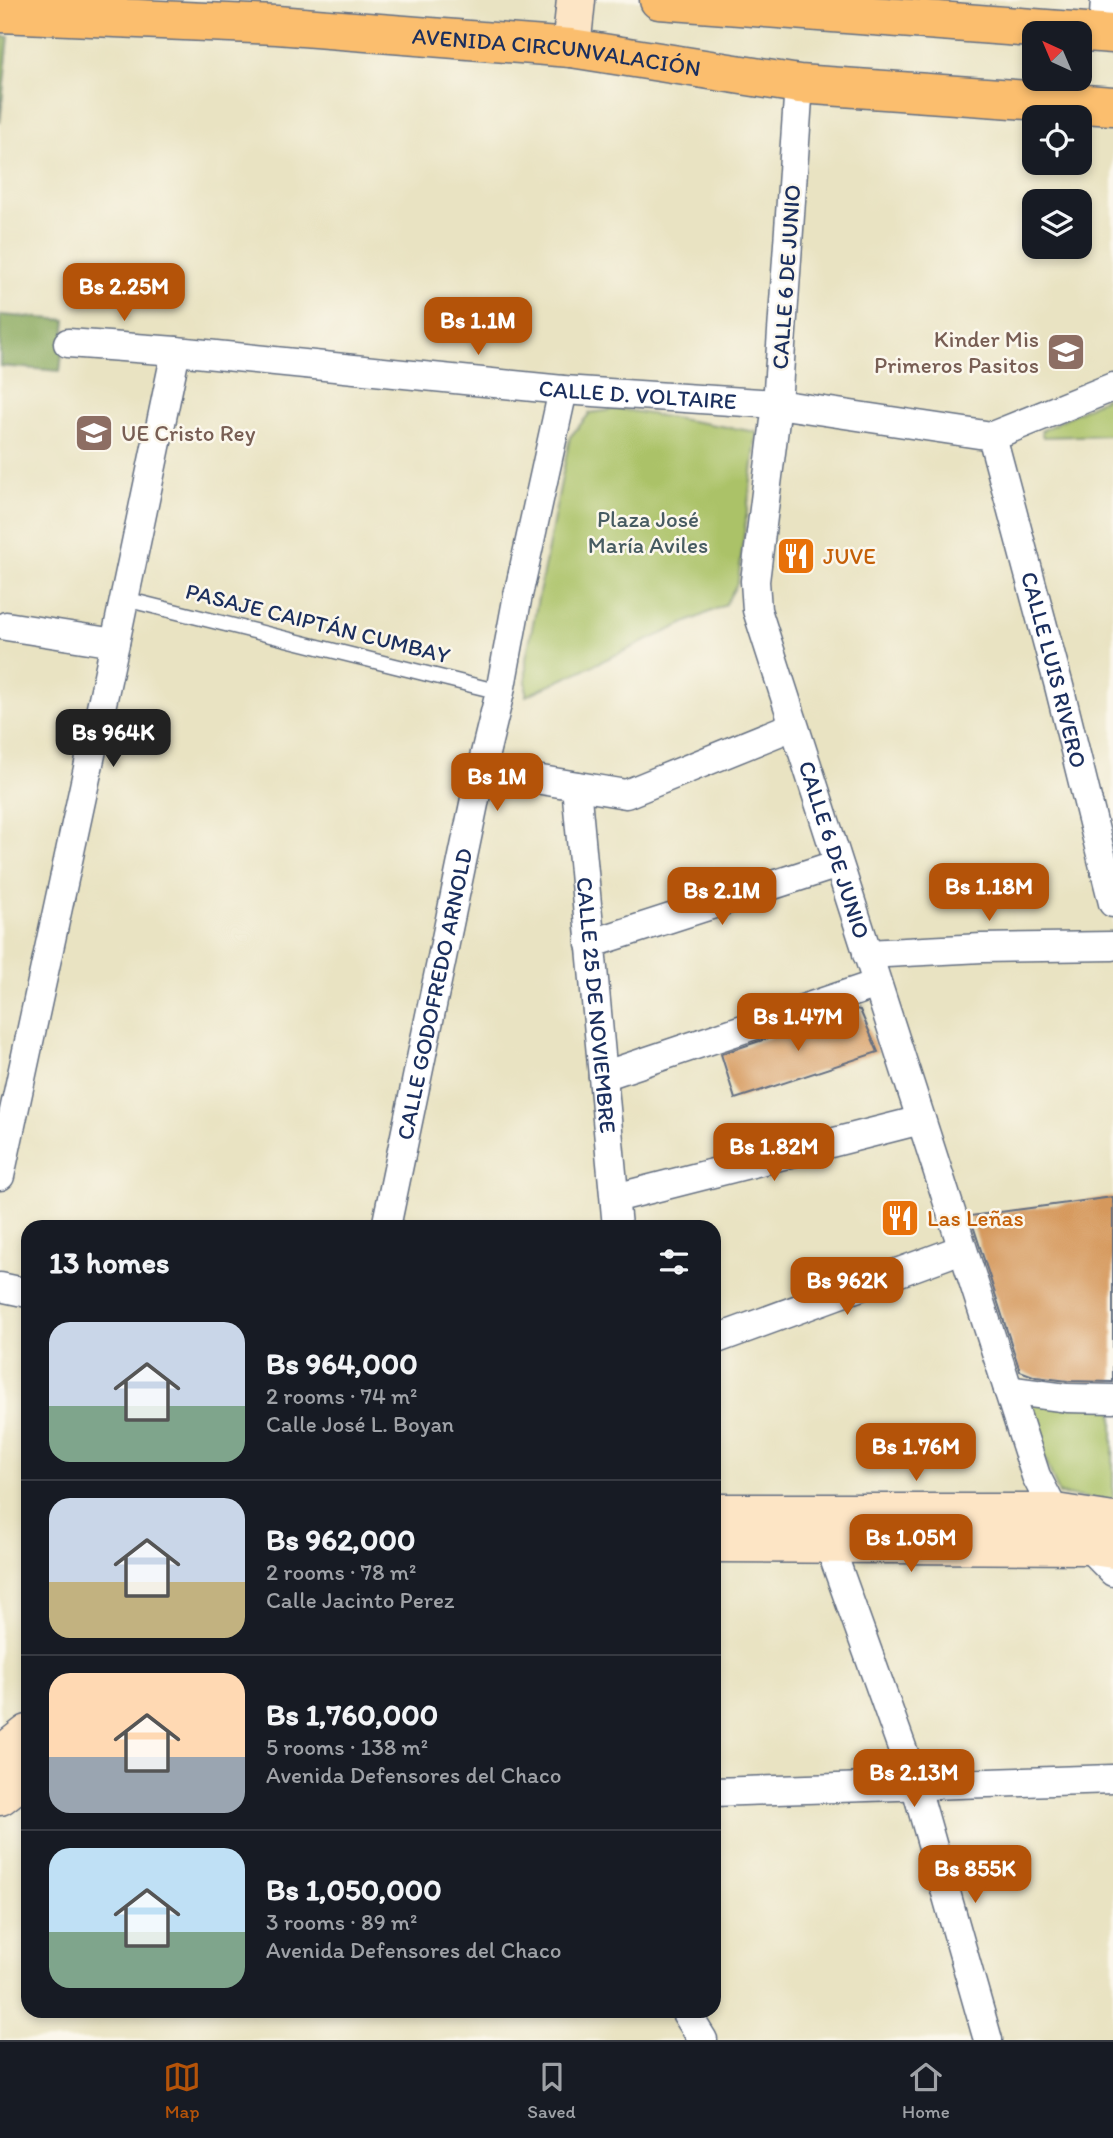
<!DOCTYPE html>
<html lang="en">
<head>
<meta charset="utf-8">
<style>
	:root { --surface:#171b24; --page:#20242c; --text:#f1f3f6; --muted:#9ea1a6; --line:#363941; --accent:#b45309 }
	body { margin:0; font-family:Itim,sans-serif; background:var(--page); color:var(--text); height:100vh; display:flex; flex-direction:column; font-size:26px; white-space:nowrap }
	* { box-sizing:border-box; margin:0 }
	p { font-size:23px; color:var(--muted) }
	.icon { flex:none; width:38px; height:38px; fill:none; stroke:currentColor; stroke-width:2; stroke-linecap:round; stroke-linejoin:round }
	.map { position:relative; flex:1; overflow:hidden }
	.panel { position:absolute; left:21px; top:1220px; width:700px; height:798px; display:flex; flex-direction:column; background:var(--surface); border-radius:21px; box-shadow:0 4px 10px #0003 }
	.panel>* { flex:none }
	.needle { width:46px; rotate:316deg }
	.tools { position:absolute; left:1022px; top:21px; display:grid; gap:14px }
	.tools a { display:grid; place-items:center; width:70px; height:70px; border-radius:14px; background:var(--surface); box-shadow:0 4px 10px #0003; font-size:35px }
	.price { position:absolute; translate:-50% -60px; padding:0 16px; border-radius:14px; background:var(--accent); color:#fff; font-size:23px; line-height:46px; filter:drop-shadow(0 2px 4px #0008) }
	.price::after { content:''; position:absolute; left:50%; top:42px; width:21px; height:16px; margin-left:-10px; background:inherit; clip-path:polygon(0 0,100% 0,50% 100%) }
	.price.active { background:#222; color:#fff }
	ul { padding:0; list-style:none }
	li { display:flex; align-items:center; gap:21px; height:175px; padding:0 28px }
	li+li { border-top:2px solid var(--line) }
	li span { display:grid; place-items:center; flex:none; width:196px; height:140px; border-radius:21px; color:#555 }
	li>.icon { margin-inline-start:auto }
	span .icon { width:84px; height:84px; fill:#fffc; stroke-width:1 }
	li b { font-size:30px }
	h2 { display:flex; justify-content:space-between; align-items:center; height:84px; padding:0 28px; font-size:30px }
	.tabs { display:flex; justify-content:space-around; align-items:center; height:98px; border-top:2px solid var(--line); background:var(--surface); font-size:19px; color:var(--muted) }
	.tabs a { display:grid; justify-items:center; gap:4px }
	.tabs .active { color:var(--accent) }
	.map>svg:first-child { display:block }
</style>
</head>
<body>
<div class="map">
<svg width="1113" height="2040" viewBox="0 0 1113 2040">
	<rect width="100%" height="100%" fill="#fbf7ec"/>
	<filter id="ink" filterUnits="userSpaceOnUse"><feTurbulence type="fractalNoise" baseFrequency=".0143" numOctaves="2"/><feDisplacementMap in="SourceGraphic" scale="14" xChannelSelector="R" yChannelSelector="G"/><feConvolveMatrix kernelMatrix="1 2 1 2 8 2 1 2 1" color-interpolation-filters="sRGB"/></filter>
	<filter id="wash" filterUnits="userSpaceOnUse"><feTurbulence type="fractalNoise" baseFrequency=".00686" numOctaves="4" result="noise"/><feDisplacementMap in="SourceGraphic" scale="28" xChannelSelector="R" yChannelSelector="G"/><feGaussianBlur stdDeviation="1.57" result="paint"/><feColorMatrix in="noise" values="0 0 0 0 0 0 0 0 0 0 0 0 0 0 0 0 0 1.4 0 .05"/><feComposite in="paint" operator="in"/></filter>
	<g filter="url(#wash)">
		<rect width="100%" height="100%" fill="#e9e3c2"/>
		<g fill="#abc267" stroke="#637862" stroke-width="2">
			<polygon points="1113,394 1113,435 1043,437 1041,431"/>
			<polygon points="619,409 757,432 738,582 725,605 526,696 526,659 570,437 590,413"/>
			<polygon points="1023,1403 1113,1405 1113,1502 1059,1494"/>
		</g>
		<g fill="#88a85c" stroke="#526c5d" stroke-width="2">
			<polygon points="0,36 9,37 0,122"/>
			<polygon points="0,315 66,320 60,371 0,366"/>
		</g>
		<g id="blocks">
			<g fill="#d5985c">
				<polygon points="855,1009 860,1010 878,1052 735,1099 721,1054"/>
				<polygon points="1113,1197 1113,1382 1068,1381 1036,1377 1020,1371 970,1216"/>
			</g>
		</g>
	</g>
	<g filter="url(#ink)">
		<use href="#blocks" fill-opacity="0" stroke="#636e81" stroke-width="2"/>
		<g fill="none" stroke-linecap="round" stroke-linejoin="round">
			<g stroke="#636e81" stroke-width="17">
				<polyline id="lane" points="125,599 500,692"/>
			</g>
			<g stroke="#636e81" stroke-width="31">
				<g id="street">
					<polyline points="1103,32 1105,0"/>
					<path id="s1" d="M799,84l-22,320 -22,177 2,29 279,866 19,37 58,59"/>
					<path id="s2" d="M68,343l108,8 387,39 214,14 215,32 121,-49"/>
					<path id="s3" d="M992,436l67,250 54,217"/>
					<polyline points="6,626 115,643"/>
					<polyline points="481,770 626,794 793,726"/>
					<path id="s4" d="M576,786l41,441"/>
					<polyline points="590,944 838,864"/>
					<polyline points="867,954 982,948 1113,946"/>
					<polyline points="603,1076 877,984"/>
					<polyline points="0,1176 115,643 176,351"/>
					<polyline points="615,1198 921,1120"/>
					<path id="s5" d="M386,1227l95,-457 19,-78 17,-92 46,-210"/>
					<polyline points="0,1287 28,1293"/>
					<polyline points="714,1340 962,1249"/>
					<polyline points="1008,1390 1067,1398 1113,1399"/>
					<polyline points="829,1544 915,1784 988,2040"/>
					<polyline points="714,1792 1113,1779"/>
					<polyline points="685,2011 703,2040"/>
				</g>
			</g>
			<g stroke="#636e81" stroke-width="41">
				<g id="secondary">
					<polyline points="571,48 576,0"/>
					<polyline points="714,1513 1055,1513 1113,1522"/>
					<polyline points="714,1543 1086,1545 1113,1549"/>
					<polyline points="0,1756 28,1734"/>
					<polyline points="0,1796 28,1774"/>
				</g>
			</g>
			<g stroke="#636e81" stroke-width="41">
				<g id="highway">
					<polyline points="659,0 1113,34"/>
					<path id="s6" d="M0,13l277,12 294,23 228,36 314,22"/>
				</g>
			</g>
			<use href="#lane" stroke="#fff" stroke-width="14"/>
			<use href="#street" stroke="#fff" stroke-width="28"/>
			<use href="#secondary" stroke="#fde5c5" stroke-width="38"/>
			<use href="#highway" stroke="#fbbe6e" stroke-width="38"/>
		</g>
	</g>
	<defs>
		<g id="school-square" transform="scale(2.0125)"><rect x="-9" y="-9" width="18" height="18" rx="4" fill="#8d6e63" stroke="#fbf7ec"/><path d="M0-5L7-2L0 1L-7-2ZM-4 1L0 2.5L4 1V4Q0 6-4 4Z" fill="#fff"/></g>
		<g id="restaurant-square" transform="scale(2.0125)"><rect x="-9" y="-9" width="18" height="18" rx="4" fill="#e8710a" stroke="#fbf7ec"/><path d="M-5-6h1v4h1v-4h1v4h1v-4h1v5L-1.5 .5V6h-2V.5L-5-1ZM5-6V6H3V1.5H1.5Q1.5-4 5-6Z" fill="#fff"/></g>
	</defs>
	<g fill-rule="evenodd">
		<use href="#school-square" x="1066" y="352"/>
		<use href="#school-square" x="94" y="433"/>
		<use href="#restaurant-square" x="796" y="556"/>
		<use href="#restaurant-square" x="900" y="1218"/>
	</g>
	<g text-anchor="middle" stroke-width="5" stroke-linejoin="round" paint-order="stroke">
		<g font-size="23" fill="#1b2f5e" stroke="#fbf7ec">
			<text dy="8" stroke="none"><textPath href="#s6" startOffset="558">AVENIDA CIRCUNVALACIÓN</textPath></text>
			<text transform="translate(786 277) rotate(-86)" y="8">CALLE 6 DE JUNIO</text>
			<text dy="8" stroke="none"><textPath href="#s2" startOffset="572">CALLE D. VOLTAIRE</textPath></text>
			<text transform="translate(318 623) rotate(14)" y="8">PASAJE CAIPTÁN CUMBAY</text>
			<text dy="8" stroke="none"><textPath href="#s3" startOffset="242">CALLE LUIS RIVERO</textPath></text>
			<text dy="8" stroke="none"><textPath href="#s1" startOffset="780">CALLE 6 DE JUNIO</textPath></text>
			<text dy="8" stroke="none"><textPath href="#s5" startOffset="238">CALLE GODOFREDO ARNOLD</textPath></text>
			<text dy="8" stroke="none"><textPath href="#s4" startOffset="220">CALLE 25 DE NOVIEMBRE</textPath></text>
		</g>
		<g font-size="23" fill="#785e54" stroke="#fbf7ec" text-anchor="end">
			<text x="1039" y="347">Kinder Mis<tspan x="1039" dy="26">Primeros Pasitos</tspan></text>
			<text x="121" y="441" text-anchor="start">UE Cristo Rey</text>
		</g>
		<g font-size="23" fill="#465b61" stroke="#fbf7ec">
			<text x="648" y="527">Plaza José<tspan x="648" dy="26">María Aviles</tspan></text>
		</g>
		<g font-size="23" fill="#c56008" stroke="#fbf7ec" text-anchor="start">
			<text x="823" y="564">JUVE</text>
			<text x="927" y="1226">Las Leñas</text>
		</g>
	</g>
</svg>
<div class="tools">
<a><svg class="needle" viewBox="-14 -14 28 28"><path d="M0-13l5 13h-10z" fill="#e53935"/><path d="M0 13l5-13h-10z" fill="#9ea1a6"/></svg></a>
<a><svg class="icon" aria-label="locate" viewBox="0 0 24 24"><circle cx="12" cy="12" r="6"/><path d="M12 2v4M12 18v4M2 12h4M18 12h4"/></svg></a>
<a><svg class="icon" aria-label="layers" viewBox="0 0 24 24"><path d="M12 4l9 5-9 5-9-5zM3 14l9 5 9-5"/></svg></a>
</div>
<b class="price" style="left:124px;top:323px">Bs 2.25M</b>
<b class="price" style="left:478px;top:357px">Bs 1.1M</b>
<b class="price active" style="left:113px;top:769px">Bs 964K</b>
<b class="price" style="left:497px;top:813px">Bs 1M</b>
<b class="price" style="left:989px;top:923px">Bs 1.18M</b>
<b class="price" style="left:722px;top:927px">Bs 2.1M</b>
<b class="price" style="left:798px;top:1053px">Bs 1.47M</b>
<b class="price" style="left:774px;top:1183px">Bs 1.82M</b>
<b class="price" style="left:847px;top:1317px">Bs 962K</b>
<b class="price" style="left:916px;top:1483px">Bs 1.76M</b>
<b class="price" style="left:911px;top:1574px">Bs 1.05M</b>
<b class="price" style="left:914px;top:1809px">Bs 2.13M</b>
<b class="price" style="left:975px;top:1905px">Bs 855K</b>
<section class="panel">
<h2>13 homes<svg class="icon" aria-label="filters" viewBox="0 0 24 24"><path d="M4 7h16M4 17h16"/><circle cx="9" cy="7" r="2"/><circle cx="15" cy="17" r="2"/></svg></h2>
<ul>
<li><span style="background:linear-gradient(#c9d6e8 60%,#7fa58c 0)"><svg class="icon" aria-label="home" viewBox="0 0 24 24"><path d="M3 11l9-7 9 7M6 9v11h12V9"/></svg></span><div><b>Bs 964,000</b><p>2 rooms · 74 m²</p><p>Calle José L. Boyan</p></div></li>
<li><span style="background:linear-gradient(#c9d6e8 60%,#c2b280 0)"><svg class="icon" aria-label="home" viewBox="0 0 24 24"><path d="M3 11l9-7 9 7M6 9v11h12V9"/></svg></span><div><b>Bs 962,000</b><p>2 rooms · 78 m²</p><p>Calle Jacinto Perez</p></div></li>
<li><span style="background:linear-gradient(#ffd9b3 60%,#9aa5b1 0)"><svg class="icon" aria-label="home" viewBox="0 0 24 24"><path d="M3 11l9-7 9 7M6 9v11h12V9"/></svg></span><div><b>Bs 1,760,000</b><p>5 rooms · 138 m²</p><p>Avenida Defensores del Chaco</p></div></li>
<li><span style="background:linear-gradient(#bfe0f5 60%,#7fa58c 0)"><svg class="icon" aria-label="home" viewBox="0 0 24 24"><path d="M3 11l9-7 9 7M6 9v11h12V9"/></svg></span><div><b>Bs 1,050,000</b><p>3 rooms · 89 m²</p><p>Avenida Defensores del Chaco</p></div></li>
</ul>
</section>
</div>
<nav class="tabs">
<a class="active"><svg class="icon" aria-label="map" viewBox="0 0 24 24"><path d="M3 6l6-2 6 2 6-2v14l-6 2-6-2-6 2zM9 4v14M15 6v14"/></svg>Map</a>
<a><svg class="icon" aria-label="saved" viewBox="0 0 24 24"><path d="M7 4h10v16l-5-4-5 4z"/></svg>Saved</a>
<a><svg class="icon" aria-label="home" viewBox="0 0 24 24"><path d="M3 11l9-7 9 7M6 9v11h12V9"/></svg>Home</a>
</nav>
</body>
</html>
